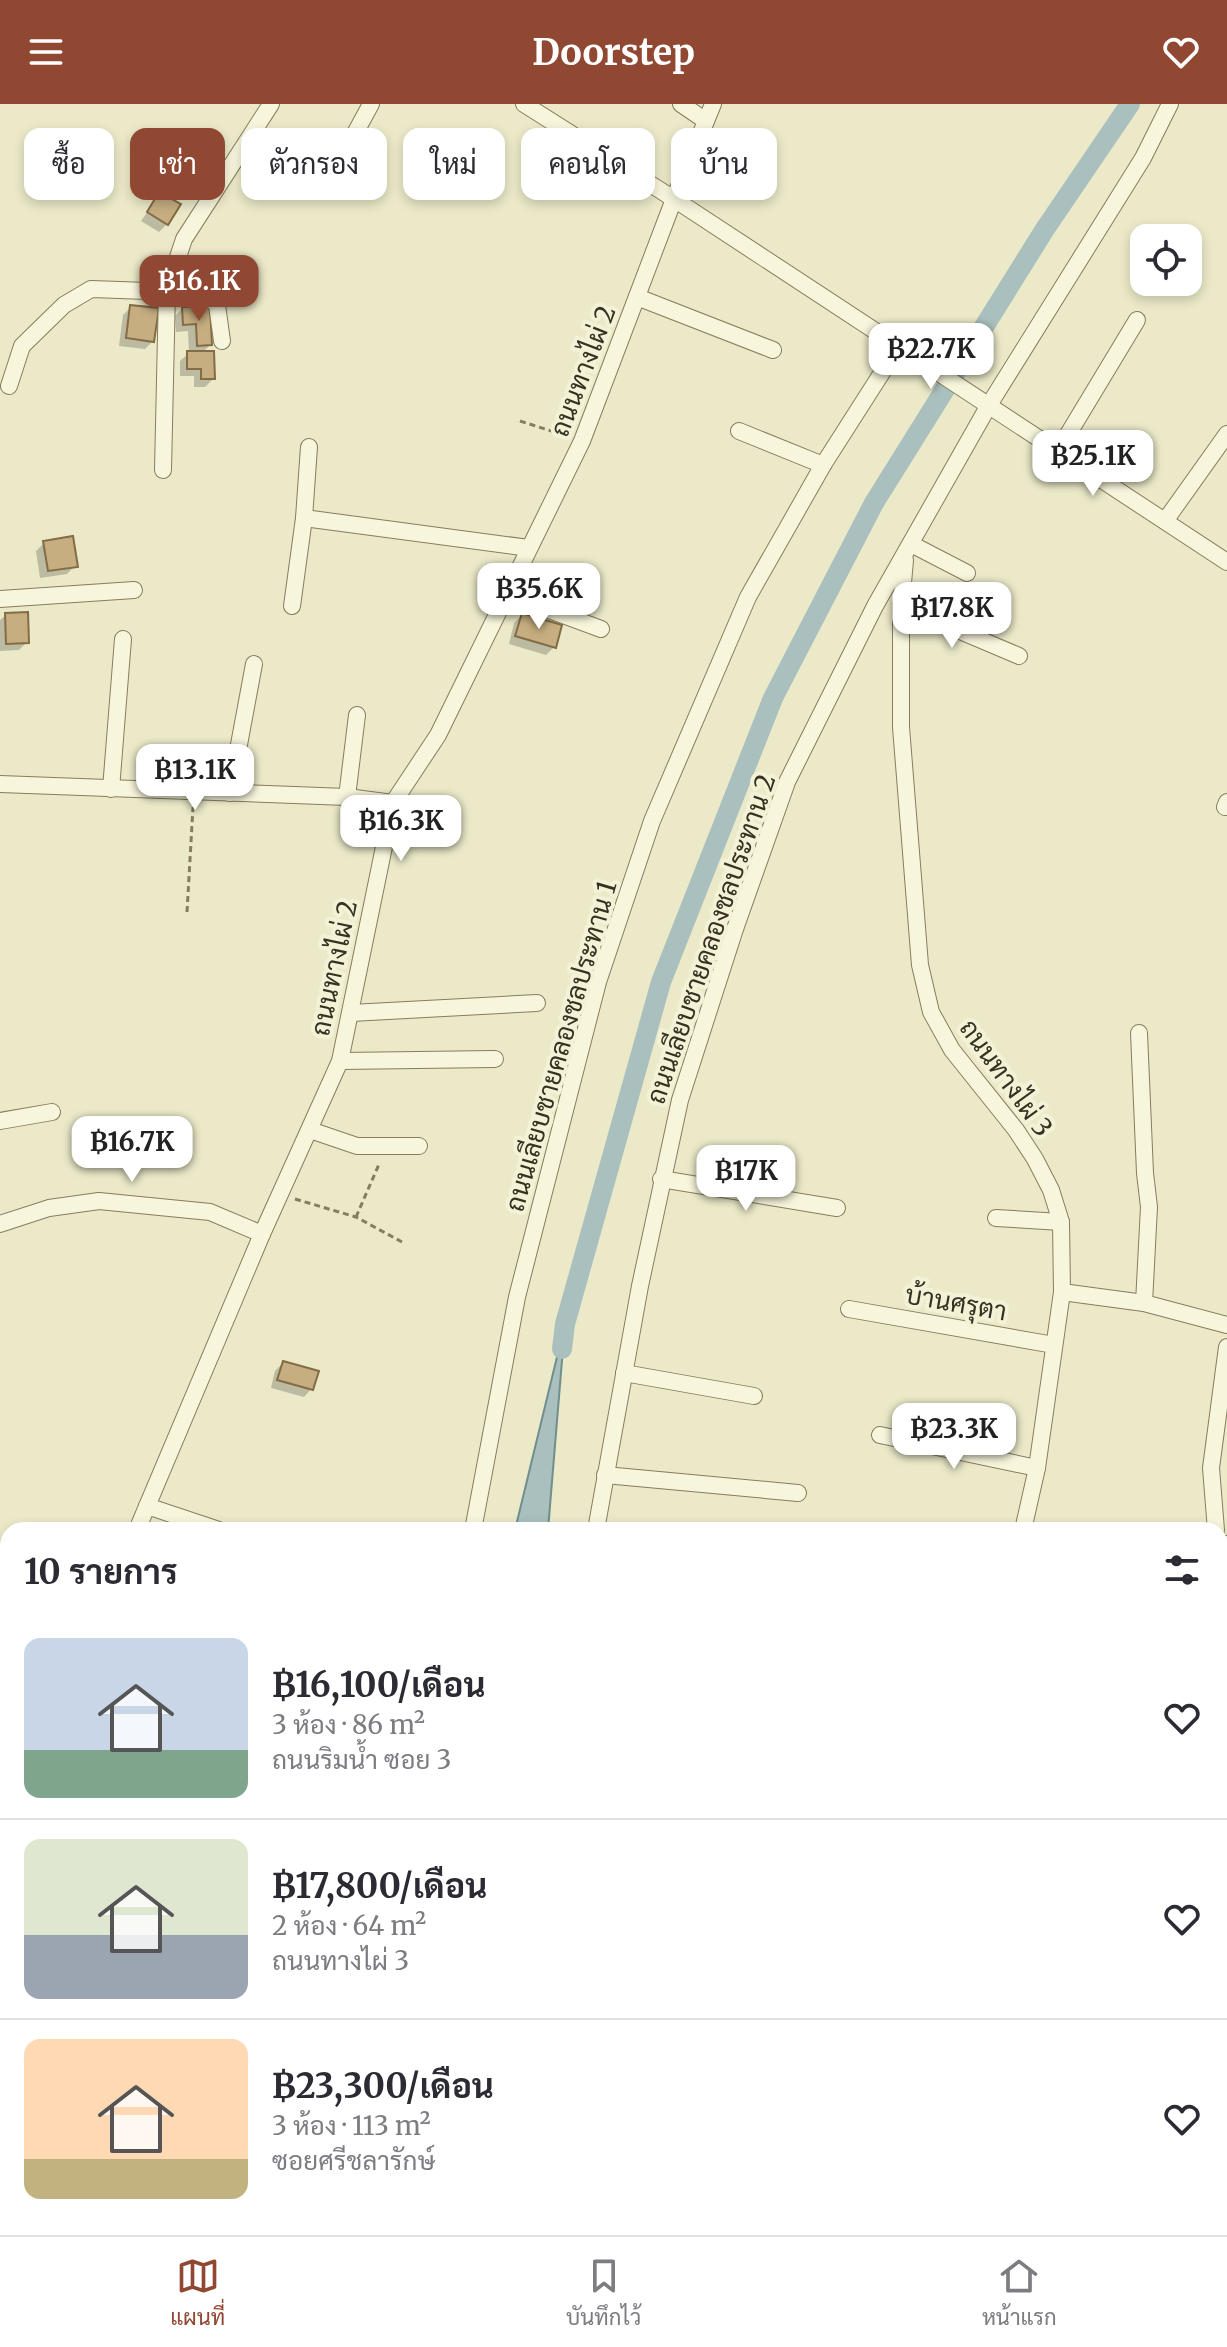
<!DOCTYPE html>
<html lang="th">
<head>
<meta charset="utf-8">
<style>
	:root { --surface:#fff; --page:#f7f7f7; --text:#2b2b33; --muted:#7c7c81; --line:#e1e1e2; --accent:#914833 }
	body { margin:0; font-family:Merriweather,Sarabun,serif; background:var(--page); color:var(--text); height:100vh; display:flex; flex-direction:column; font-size:30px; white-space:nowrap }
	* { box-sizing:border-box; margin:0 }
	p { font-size:26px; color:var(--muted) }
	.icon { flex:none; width:44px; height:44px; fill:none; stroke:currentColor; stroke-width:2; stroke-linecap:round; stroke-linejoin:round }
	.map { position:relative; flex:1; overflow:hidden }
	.panel { position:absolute; left:0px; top:1418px; width:1228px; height:714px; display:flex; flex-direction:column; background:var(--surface); border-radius:24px 24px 0 0; box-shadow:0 4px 12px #0003 }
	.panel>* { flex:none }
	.top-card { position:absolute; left:24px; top:24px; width:800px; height:72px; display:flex; gap:16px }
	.controls { position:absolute; left:1130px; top:120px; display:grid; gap:16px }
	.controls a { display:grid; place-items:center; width:72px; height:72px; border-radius:16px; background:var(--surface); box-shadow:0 4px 12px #0003; font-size:40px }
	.price { position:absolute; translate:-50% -68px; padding:0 18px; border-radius:16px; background:#fff; color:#222; font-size:26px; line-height:52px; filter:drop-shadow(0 2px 4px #0008) }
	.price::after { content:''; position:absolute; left:50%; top:48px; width:24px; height:18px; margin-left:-12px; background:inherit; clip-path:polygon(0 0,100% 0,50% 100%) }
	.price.active { background:var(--accent); color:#fff }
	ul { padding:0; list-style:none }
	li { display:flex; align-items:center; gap:24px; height:200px; padding:0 24px }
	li+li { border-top:2px solid var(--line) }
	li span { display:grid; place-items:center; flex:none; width:224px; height:160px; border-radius:16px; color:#555 }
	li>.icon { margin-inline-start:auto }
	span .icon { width:96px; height:96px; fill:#fffc; stroke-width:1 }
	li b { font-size:34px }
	h2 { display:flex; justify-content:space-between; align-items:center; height:96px; padding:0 24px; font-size:34px }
	.pill { padding:0 28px; border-radius:16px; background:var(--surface); box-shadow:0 4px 12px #0003; font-size:28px; line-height:72px }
	.pill.active { background:var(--accent); color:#fff }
	header { display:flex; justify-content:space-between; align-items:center; height:104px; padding:0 24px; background:var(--accent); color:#fff; font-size:36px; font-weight:700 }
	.menu { display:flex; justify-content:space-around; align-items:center; height:112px; border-top:2px solid var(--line); background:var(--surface); font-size:22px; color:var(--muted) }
	.menu a { display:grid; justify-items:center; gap:4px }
	.menu .active { color:var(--accent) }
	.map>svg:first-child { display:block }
</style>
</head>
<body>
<header><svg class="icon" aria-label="menu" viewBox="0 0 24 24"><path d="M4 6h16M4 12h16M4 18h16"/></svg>Doorstep<svg class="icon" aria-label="heart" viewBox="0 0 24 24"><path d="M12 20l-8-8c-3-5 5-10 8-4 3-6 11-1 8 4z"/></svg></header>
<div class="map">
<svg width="1227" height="2131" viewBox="0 0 1227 2131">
	<rect width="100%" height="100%" fill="#ebe9c8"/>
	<g fill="#a9c0be" stroke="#708e8d" stroke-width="2">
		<polygon points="565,1220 548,1426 515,1426"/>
		<polygon points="370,2124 473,2124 472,2131 369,2131"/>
	</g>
	<g fill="#0003">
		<polygon points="160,90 167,120 159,128 141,117"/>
		<polygon points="131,203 153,237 145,245 119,242 123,211"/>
		<polygon points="208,203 210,241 202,249 213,275 205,283 194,283 194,272 180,272 180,257 189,249 188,227 176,228 175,212 183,204"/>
		<polygon points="44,439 75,462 67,470 40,474 36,447"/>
		<polygon points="6,511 27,538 19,546 0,547 0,516"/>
		<polygon points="522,511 554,543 546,551 509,540 514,519"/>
		<polygon points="283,1259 311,1285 304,1293 271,1284 275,1267"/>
		<polygon points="607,2124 642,2124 635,2131"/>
	</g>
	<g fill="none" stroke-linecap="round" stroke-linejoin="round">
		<polyline stroke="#a9c0be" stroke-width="20" points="562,1245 565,1220 661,878 773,594 874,399 1045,125 1130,0"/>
	</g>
	<g fill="#c6ae81" stroke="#836c46" stroke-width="2">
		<polygon points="159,88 181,100 168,121 147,108"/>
		<polygon points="130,201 159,204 154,238 126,234"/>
		<polygon points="210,201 212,241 197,242 196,220 183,221 182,203"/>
		<polygon points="187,247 214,247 215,275 201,275 201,265 187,265"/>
		<polygon points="73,432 78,463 48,467 43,437"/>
		<polygon points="28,508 29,539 6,540 5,509"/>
		<polygon points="522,509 562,521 556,544 515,532"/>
		<polygon points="283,1257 319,1267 313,1286 277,1276"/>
	</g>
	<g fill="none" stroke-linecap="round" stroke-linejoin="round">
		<g stroke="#867d5e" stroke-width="18">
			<g id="minor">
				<polyline points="524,0 674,95 1227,458"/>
				<polyline points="681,0 706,17"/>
				<polyline points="346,46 371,0"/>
				<polyline points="637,193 773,246"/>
				<polyline points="9,282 22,242 64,201 91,185 205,189 217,201 222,237"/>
				<polyline points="739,327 823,361"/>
				<polyline points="1058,347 1137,216"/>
				<polyline points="163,366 167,186 184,135 271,0"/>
				<polyline points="304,414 529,444"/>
				<polyline points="1165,417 1227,330"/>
				<polyline points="911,440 967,469"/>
				<polyline points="905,456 901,502 901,623 920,861 931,908 952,946 1016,1026 1035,1055 1051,1086 1061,1118 1062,1188 1037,1364 1023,1426"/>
				<polyline points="509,491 601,525"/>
				<polyline points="0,495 134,486"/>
				<polyline points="292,502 304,414 309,343"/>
				<polyline points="901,502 1019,552"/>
				<polyline points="0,680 347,693 393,699"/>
				<polyline points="111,685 123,535"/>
				<polyline points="230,689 254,560"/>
				<polyline points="347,693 357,611"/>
				<polyline points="1225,703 1227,698"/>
				<polyline points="351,909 537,899"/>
				<polyline points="1139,929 1145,1069 1149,1103 1144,1199"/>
				<polyline points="340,957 495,955"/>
				<polyline points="0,1017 52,1008"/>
				<polyline points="310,1026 357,1042 419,1042"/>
				<polyline points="661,1075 837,1104"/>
				<polyline points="996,1114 1061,1118"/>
				<polyline points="0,1120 49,1104 99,1097 210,1108 262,1130"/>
				<polyline points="1062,1188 1144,1199 1227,1221"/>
				<polyline points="849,1205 1054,1241"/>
				<polyline points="624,1269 754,1292"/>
				<polyline points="880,1331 1037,1364"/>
				<polyline points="605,1371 798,1389"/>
				<polyline points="147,1402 219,1426"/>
				<polyline points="137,1426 262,1130 340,957 393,699 438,631 582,337 674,95 713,0"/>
				<polyline points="473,1426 517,1193 598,878 652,717 748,493 823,361 899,242"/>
				<polyline points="596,1426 640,1182 680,996 735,825 787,678 875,502 989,301 1143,54 1170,0"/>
				<polyline points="1216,1426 1211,1364 1227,1243"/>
				<polyline points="1220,1441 1227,1440"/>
				<polyline points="0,1586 8,1588"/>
				<polyline points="0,1862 8,1830"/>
				<polyline points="0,1921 8,1922"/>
				<polyline points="1063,2124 1065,2131"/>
				<polyline points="1218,2124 1219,2131"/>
				<polyline points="116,2125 140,2131"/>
				<polyline points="660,2126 660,2124"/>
				<polyline points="326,2131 328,2124"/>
				<polyline points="571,2131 572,2124"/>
			</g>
		</g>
		<g stroke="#867d5e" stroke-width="3" stroke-dasharray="6 4" stroke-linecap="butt">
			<polyline points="520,317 567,332"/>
			<polyline points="187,808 193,703"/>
			<polyline points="295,1095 356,1113 402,1138"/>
			<polyline points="356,1113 380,1058"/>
		</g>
		<use href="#minor" stroke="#f7f5db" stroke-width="16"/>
	</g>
	<g text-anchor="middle" stroke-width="8" stroke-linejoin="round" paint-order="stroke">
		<g font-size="26" fill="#383121" stroke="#f3f2d7">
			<text transform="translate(583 267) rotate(-69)" y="9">ถนนทางไผ่ 2</text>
			<text transform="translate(711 835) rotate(-71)" y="9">ถนนเลียบชายคลองชลประทาน 2</text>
			<text transform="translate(334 864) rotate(-78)" y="9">ถนนทางไผ่ 2</text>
			<text transform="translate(561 942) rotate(-74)" y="9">ถนนเลียบชายคลองชลประทาน 1</text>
			<text transform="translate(1006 974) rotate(54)" y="9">ถนนทางไผ่ 3</text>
			<text transform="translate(956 1199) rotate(10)" y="9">บ้านศรุตา</text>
		</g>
	</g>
</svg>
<div class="controls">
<a><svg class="icon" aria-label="locate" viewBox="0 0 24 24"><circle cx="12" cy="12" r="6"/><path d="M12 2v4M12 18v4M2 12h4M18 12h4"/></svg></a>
</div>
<b class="price active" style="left:199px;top:219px">฿16.1K</b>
<b class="price" style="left:931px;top:287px">฿22.7K</b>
<b class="price" style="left:1093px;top:394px">฿25.1K</b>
<b class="price" style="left:539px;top:527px">฿35.6K</b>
<b class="price" style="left:952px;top:546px">฿17.8K</b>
<b class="price" style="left:195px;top:708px">฿13.1K</b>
<b class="price" style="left:401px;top:759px">฿16.3K</b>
<b class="price" style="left:132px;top:1080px">฿16.7K</b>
<b class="price" style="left:746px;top:1109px">฿17K</b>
<b class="price" style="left:954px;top:1367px">฿23.3K</b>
<div class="top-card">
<a class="pill">ซื้อ</a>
<a class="pill active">เช่า</a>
<a class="pill">ตัวกรอง</a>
<a class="pill">ใหม่</a>
<a class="pill">คอนโด</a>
<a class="pill">บ้าน</a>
</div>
<section class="panel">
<h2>10 รายการ<svg class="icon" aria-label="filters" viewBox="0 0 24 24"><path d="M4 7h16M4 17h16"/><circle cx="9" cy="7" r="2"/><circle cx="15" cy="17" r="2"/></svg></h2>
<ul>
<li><span style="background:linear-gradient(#c9d6e8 70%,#7fa58c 0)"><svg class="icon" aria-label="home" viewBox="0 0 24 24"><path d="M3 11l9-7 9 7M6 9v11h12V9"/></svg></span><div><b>฿16,100/เดือน</b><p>3 ห้อง · 86 m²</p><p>ถนนริมน้ำ ซอย 3</p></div><svg class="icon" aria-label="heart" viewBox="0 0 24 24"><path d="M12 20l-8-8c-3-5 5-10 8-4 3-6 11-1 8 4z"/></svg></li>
<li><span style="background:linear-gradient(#dfe7d0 60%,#9aa5b1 0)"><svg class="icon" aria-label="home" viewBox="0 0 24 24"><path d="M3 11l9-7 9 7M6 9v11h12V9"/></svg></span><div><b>฿17,800/เดือน</b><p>2 ห้อง · 64 m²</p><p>ถนนทางไผ่ 3</p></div><svg class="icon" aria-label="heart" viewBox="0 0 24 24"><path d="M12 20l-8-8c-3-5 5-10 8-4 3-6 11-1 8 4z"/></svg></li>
<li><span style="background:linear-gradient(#ffd9b3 75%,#c2b280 0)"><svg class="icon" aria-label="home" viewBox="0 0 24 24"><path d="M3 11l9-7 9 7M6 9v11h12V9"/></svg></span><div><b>฿23,300/เดือน</b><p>3 ห้อง · 113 m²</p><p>ซอยศรีชลารักษ์</p></div><svg class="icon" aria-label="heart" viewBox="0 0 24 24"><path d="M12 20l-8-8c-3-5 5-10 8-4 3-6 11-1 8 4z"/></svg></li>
</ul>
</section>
</div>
<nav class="menu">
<a class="active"><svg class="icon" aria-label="map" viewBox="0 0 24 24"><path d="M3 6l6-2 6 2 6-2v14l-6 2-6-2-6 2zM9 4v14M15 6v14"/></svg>แผนที่</a>
<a><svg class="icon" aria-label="saved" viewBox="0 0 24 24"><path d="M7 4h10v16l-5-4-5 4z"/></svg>บันทึกไว้</a>
<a><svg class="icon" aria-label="home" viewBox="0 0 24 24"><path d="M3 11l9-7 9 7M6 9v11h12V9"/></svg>หน้าแรก</a>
</nav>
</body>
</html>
